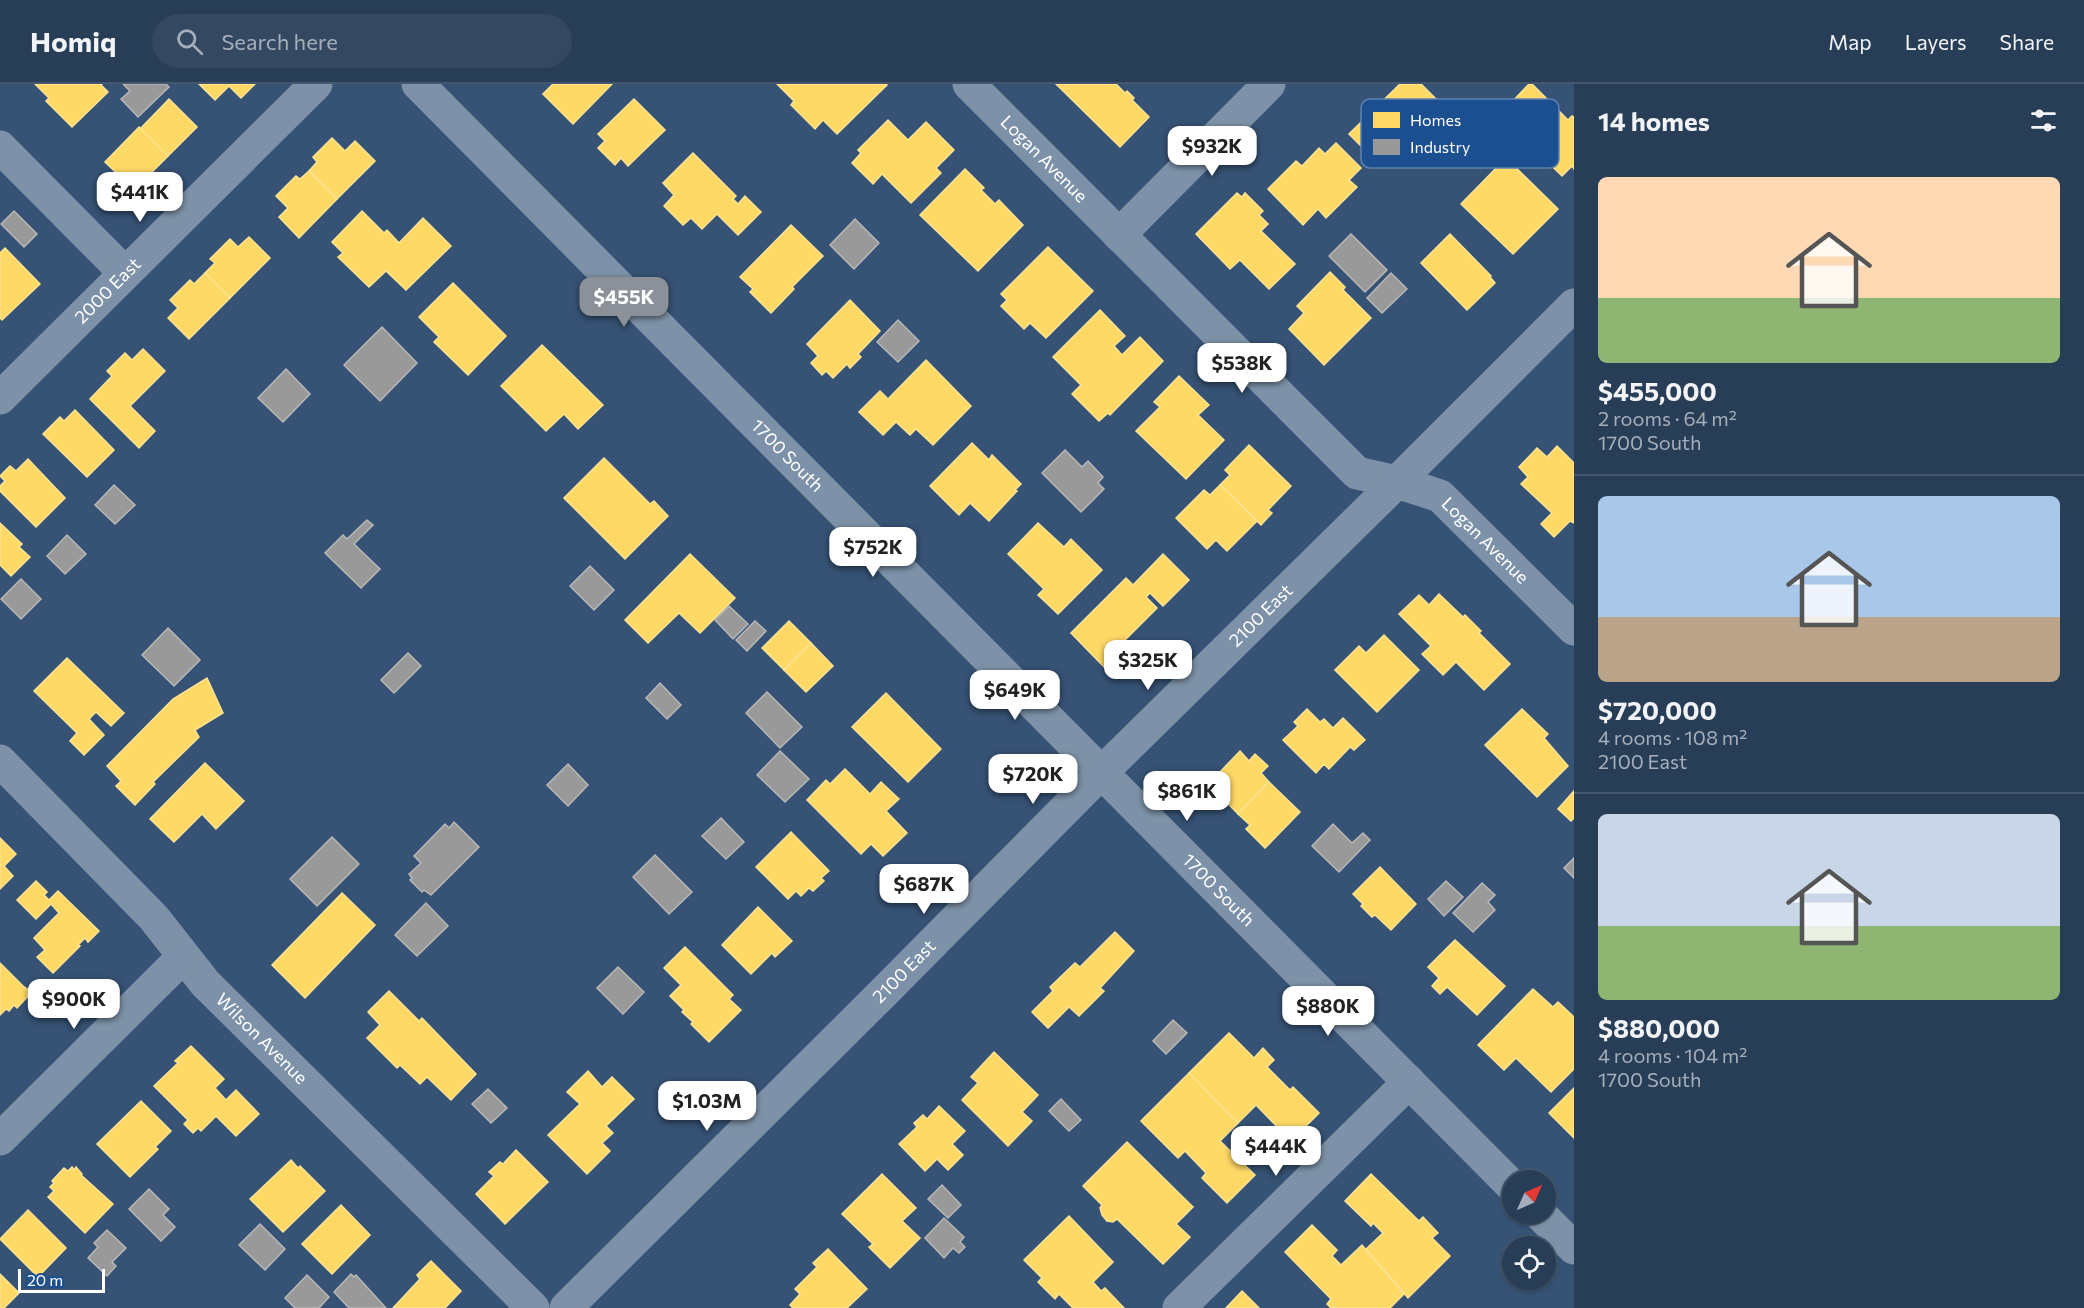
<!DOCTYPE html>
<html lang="en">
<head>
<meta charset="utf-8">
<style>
	:root { --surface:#283e57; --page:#344961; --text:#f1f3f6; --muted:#a5aeba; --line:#44576d; --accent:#8c9099 }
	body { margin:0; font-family:Commissioner,sans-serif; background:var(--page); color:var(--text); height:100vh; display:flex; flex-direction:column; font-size:22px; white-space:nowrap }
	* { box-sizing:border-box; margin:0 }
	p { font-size:20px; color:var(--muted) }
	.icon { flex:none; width:33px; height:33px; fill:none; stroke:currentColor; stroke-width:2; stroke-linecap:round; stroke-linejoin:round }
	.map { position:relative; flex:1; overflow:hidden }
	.sheet { display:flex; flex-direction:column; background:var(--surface); width:510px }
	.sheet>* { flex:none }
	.needle { width:39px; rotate:45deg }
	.buttons { position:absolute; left:1502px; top:1086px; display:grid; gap:12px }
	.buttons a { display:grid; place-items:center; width:54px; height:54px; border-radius:50%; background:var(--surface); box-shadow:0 2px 4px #0004,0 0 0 2px var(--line); font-size:30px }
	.scale { position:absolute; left:18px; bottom:15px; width:87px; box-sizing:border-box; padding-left:6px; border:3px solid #fff; border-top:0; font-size:16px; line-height:21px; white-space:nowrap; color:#fff; -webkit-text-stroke:4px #1b4f8f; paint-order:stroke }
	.price { position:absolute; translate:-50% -51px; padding:0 14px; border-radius:12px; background:#fff; color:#222; font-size:20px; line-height:39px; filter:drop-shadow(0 2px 3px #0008) }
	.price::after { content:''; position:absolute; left:50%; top:36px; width:18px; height:14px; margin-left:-9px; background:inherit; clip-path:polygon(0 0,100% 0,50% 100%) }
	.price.active { background:var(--accent); color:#fff }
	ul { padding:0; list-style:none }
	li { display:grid; align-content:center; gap:12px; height:318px; padding:0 24px }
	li+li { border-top:2px solid var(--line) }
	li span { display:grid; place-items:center; height:186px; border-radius:9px; color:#555 }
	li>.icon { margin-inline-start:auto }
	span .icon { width:108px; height:108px; fill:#fffc; stroke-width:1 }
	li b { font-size:26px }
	h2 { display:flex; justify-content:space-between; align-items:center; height:72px; padding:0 24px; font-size:26px }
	header { display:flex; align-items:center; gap:36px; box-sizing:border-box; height:84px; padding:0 30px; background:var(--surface); border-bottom:2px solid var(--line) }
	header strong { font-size:28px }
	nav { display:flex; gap:33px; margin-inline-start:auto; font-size:21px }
	.search { width:420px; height:54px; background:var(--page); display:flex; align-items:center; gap:15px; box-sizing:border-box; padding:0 21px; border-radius:33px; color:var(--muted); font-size:22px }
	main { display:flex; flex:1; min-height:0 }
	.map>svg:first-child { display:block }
</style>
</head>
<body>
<header>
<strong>Homiq</strong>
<div class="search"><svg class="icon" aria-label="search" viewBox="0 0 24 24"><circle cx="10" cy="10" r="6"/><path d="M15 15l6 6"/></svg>Search here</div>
<nav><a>Map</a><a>Layers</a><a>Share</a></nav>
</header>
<main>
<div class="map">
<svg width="1574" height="1224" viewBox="0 0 1574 1224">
	<rect width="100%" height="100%" fill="#365274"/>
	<g fill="#ffd966" stroke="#ffe494" stroke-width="1.5">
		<polygon points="35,0 102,0 101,1 108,8 72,43 46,17 49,14"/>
		<polygon points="199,0 255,0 241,14 229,2 215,16"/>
		<polygon points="553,0 612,0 573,40 543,10"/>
		<polygon points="777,0 886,0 887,1 837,50 823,36 815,45 791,21 794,17"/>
		<polygon points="1056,0 1116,0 1125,9 1127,7 1134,14 1132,16 1149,33 1120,63"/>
		<polygon points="1400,0 1421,0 1446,25 1397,74 1385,62 1373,74 1349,50"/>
		<polygon points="1529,0 1532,0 1568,36 1572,32 1574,33 1574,85 1572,82 1562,92 1507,38 1519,26 1512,18"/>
		<polygon points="169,15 197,43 168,72 140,45"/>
		<polygon points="634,15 665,46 628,82 621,74 615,81 598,64 605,57 598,50"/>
		<polygon points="888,36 908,56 926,38 954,66 936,84 941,89 911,119 882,90 873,100 852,79 861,69 858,66"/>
		<polygon points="139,43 168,72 134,106 105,78"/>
		<polygon points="332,54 345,67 355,57 375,77 337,115 309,87 317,78 313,73"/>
		<polygon points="1336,59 1361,84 1349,96 1357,103 1326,134 1318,125 1303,141 1268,105 1296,77 1302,82 1319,64 1325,70"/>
		<polygon points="693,69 736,112 733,115 738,120 745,112 761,128 738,151 717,130 702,145 691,134 683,141 664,122 674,111 663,99"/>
		<polygon points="1506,74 1558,125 1513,170 1461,120"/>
		<polygon points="965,85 984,104 981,106 995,120 999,116 1023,141 978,187 920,131"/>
		<polygon points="309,87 337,115 299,154 279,133 288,124 276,112 296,92 300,95"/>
		<polygon points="1237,109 1242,113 1245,109 1263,127 1259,131 1268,140 1261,147 1295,180 1269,205 1240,176 1230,185 1196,150"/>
		<polygon points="362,127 384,149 387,146 399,159 423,134 451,162 406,206 386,187 369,203 338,173 343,169 332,158"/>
		<polygon points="791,141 823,172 792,203 794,205 771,229 750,208 753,205 740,193"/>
		<polygon points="1450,150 1491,192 1490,193 1495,199 1467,226 1421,179"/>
		<polygon points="249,153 270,174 230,214 205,189 215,179 210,175 230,155 238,163"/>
		<polygon points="1048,163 1093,207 1046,254 1030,239 1024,245 1001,222 1007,216 1001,210"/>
		<polygon points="5,164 40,200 2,236 0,234 0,169"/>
		<polygon points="1330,188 1345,203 1343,206 1371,234 1324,281 1289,245 1304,229 1297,222"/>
		<polygon points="205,189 230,214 189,255 168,234 178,224 170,216 190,196 194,200"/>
		<polygon points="453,199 506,252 468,291 434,258 439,253 419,233"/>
		<polygon points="850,216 880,247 858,270 861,273 850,284 847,280 833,294 826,287 822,291 811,279 818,272 807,260"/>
		<polygon points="1100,226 1125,252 1114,262 1122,271 1140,253 1163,277 1110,331 1108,329 1099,337 1072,310 1081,301 1053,273"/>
		<polygon points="542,261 603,321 578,345 564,330 546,347 501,302"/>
		<polygon points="143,265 165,287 130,322 155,347 139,364 90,315 112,292 107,287 125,269 132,276"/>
		<polygon points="926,276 971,322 933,361 916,345 910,351 896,338 883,351 859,328 880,307 888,315"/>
		<polygon points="1179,292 1209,321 1198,331 1224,356 1186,395 1136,347 1160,323 1154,318"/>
		<polygon points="75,326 114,366 87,393 43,350 60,333 64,337"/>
		<polygon points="972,359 989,376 992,371 1021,400 1015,406 1017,407 989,437 970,419 959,431 930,402"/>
		<polygon points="1249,361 1291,402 1268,426 1272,429 1261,441 1220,401 1230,391 1225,386"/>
		<polygon points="1557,362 1574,379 1574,439 1570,437 1554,453 1541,440 1552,429 1521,400 1528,393 1519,383 1537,364 1547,373"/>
		<polygon points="604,374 650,420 654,417 668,432 625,475 564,414"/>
		<polygon points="28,375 65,414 36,443 0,407 0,402 5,397 0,392 10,382 16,387"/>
		<polygon points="1220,401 1257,437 1227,467 1216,456 1207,465 1176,434 1204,406 1210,411"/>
		<polygon points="0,439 22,460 19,463 30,473 11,492 0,481"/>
		<polygon points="1038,439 1064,463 1071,455 1102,486 1058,530 1038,511 1044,505 1008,470"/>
		<polygon points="690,470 735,514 700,549 679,529 648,559 625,536"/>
		<polygon points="1163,470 1189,496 1163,522 1150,509 1146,513 1157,524 1122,559 1126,563 1105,584 1071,549 1126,494 1133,501"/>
		<polygon points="1439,510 1463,533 1465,531 1481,547 1479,549 1510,580 1484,606 1456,578 1443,591 1422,570 1431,562 1399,530 1419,511 1429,521"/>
		<polygon points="789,537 811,559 784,586 762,564"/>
		<polygon points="1384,551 1419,586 1377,628 1335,586 1359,562 1366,569"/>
		<polygon points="811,559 833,582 806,608 784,586"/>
		<polygon points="67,574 124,629 111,642 96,628 89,635 104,651 84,671 70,657 77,649 34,607"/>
		<polygon points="207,594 223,629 195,646 199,653 153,698 155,700 135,721 116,702 121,697 107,682 173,615"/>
		<polygon points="886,609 941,665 908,698 852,643"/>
		<polygon points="1307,625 1320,638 1324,635 1333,644 1343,634 1365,656 1354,666 1350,663 1329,685 1324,680 1316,689 1283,656 1298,642 1294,638"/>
		<polygon points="1522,625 1548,650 1544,654 1568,682 1537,713 1485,661"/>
		<polygon points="1240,667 1249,677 1255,670 1268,682 1261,689 1269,698 1238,730 1213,704 1220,697 1217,694 1222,690 1220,688"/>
		<polygon points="205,679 244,717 216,745 202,730 174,758 150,735"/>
		<polygon points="845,685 870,710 881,698 899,715 886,727 907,749 883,772 871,760 861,770 807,716 826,696 830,700"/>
		<polygon points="1269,698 1300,728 1265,764 1246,745 1250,741 1238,730"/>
		<polygon points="1574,707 1574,734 1571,737 1558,725"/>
		<polygon points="791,748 829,787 821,794 824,797 813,807 809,804 801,812 796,807 788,815 756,783"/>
		<polygon points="0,754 16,770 4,782 13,792 0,805"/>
		<polygon points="1380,783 1416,820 1391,846 1375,831 1372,833 1361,822 1363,820 1353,810"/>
		<polygon points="36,797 47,808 44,811 49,816 58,807 99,847 88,858 85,854 78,861 80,862 53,889 37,873 45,866 34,854 59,829 51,820 36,835 17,816"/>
		<polygon points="342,809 375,841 305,914 272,881"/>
		<polygon points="758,823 792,857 775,873 772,869 751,890 722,861"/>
		<polygon points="1115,848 1134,867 1100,904 1104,907 1079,932 1069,923 1048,944 1032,928 1053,907 1050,903 1075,879 1080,883"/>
		<polygon points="1455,856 1505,902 1477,931 1447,903 1440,910 1432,902 1439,894 1428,883"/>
		<polygon points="685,863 733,911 729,915 741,926 709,958 691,940 693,938 682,928 684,926 670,912 681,901 664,884"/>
		<polygon points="0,879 24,903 32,908 17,924 14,921 9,927 6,925 0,931"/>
		<polygon points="1533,905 1553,923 1558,918 1574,933 1574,985 1551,1008 1516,974 1504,986 1478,961"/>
		<polygon points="389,907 419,937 422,934 476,990 451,1016 427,993 420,1000 400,981 397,984 367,954 380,941 368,928"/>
		<polygon points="1229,949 1254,974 1263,964 1274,976 1267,983 1290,1006 1293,1003 1319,1029 1291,1057 1256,1021 1238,1039 1189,989"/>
		<polygon points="191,962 224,995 215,1004 226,1016 236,1006 259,1030 236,1052 216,1032 201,1047 198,1044 193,1049 184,1040 188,1036 154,1002 178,979 175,977"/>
		<polygon points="994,968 1038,1011 1022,1028 1032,1037 1008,1062 962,1016 978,999 971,993"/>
		<polygon points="588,987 602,1003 612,993 634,1015 606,1042 613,1049 602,1059 610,1067 587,1090 548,1051 580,1020 567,1008"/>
		<polygon points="1189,989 1238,1039 1220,1057 1255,1091 1227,1119 1202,1094 1206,1089 1185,1067 1178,1074 1141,1037"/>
		<polygon points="1574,1004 1574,1054 1549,1029"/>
		<polygon points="141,1017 171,1047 155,1063 158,1065 130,1093 97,1060"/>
		<polygon points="939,1022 965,1047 952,1060 963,1071 948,1086 937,1075 925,1087 899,1060 917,1043 914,1039 923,1031 927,1035"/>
		<polygon points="1127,1058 1193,1123 1176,1140 1190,1153 1163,1180 1117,1135 1113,1138 1107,1137 1102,1131 1100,1124 1102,1121 1083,1102"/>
		<polygon points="516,1066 548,1098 505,1140 476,1110 494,1092 489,1088 500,1078 503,1080"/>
		<polygon points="291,1076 298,1084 300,1082 325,1107 283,1148 250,1115"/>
		<polygon points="72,1083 74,1086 76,1083 82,1090 81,1091 113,1120 85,1149 48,1113 54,1107 50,1103 54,1099 52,1097 64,1084 68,1087"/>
		<polygon points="882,1090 916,1124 902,1137 920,1154 890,1184 869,1163 873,1160 842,1130"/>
		<polygon points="1371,1090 1419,1137 1423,1133 1438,1149 1432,1154 1450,1172 1408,1214 1366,1165 1383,1149 1373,1139 1371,1142 1345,1117"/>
		<polygon points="341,1121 370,1151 332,1190 302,1160"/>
		<polygon points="28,1126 66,1164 38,1193 0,1155"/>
		<polygon points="1069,1132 1113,1178 1093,1198 1101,1207 1105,1204 1124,1224 1073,1224 1059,1210 1055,1215 1038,1198 1042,1194 1024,1176"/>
		<polygon points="1312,1141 1337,1166 1332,1172 1341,1181 1362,1161 1404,1210 1390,1224 1331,1224 1327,1220 1331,1215 1285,1168"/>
		<polygon points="828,1165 867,1205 847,1224 793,1224 790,1221 800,1210 795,1205 817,1183 813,1179"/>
		<polygon points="431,1177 461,1207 445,1224 393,1224 420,1195 417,1191"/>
		<polygon points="0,1190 19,1209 4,1224 0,1224"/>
		<polygon points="1242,1207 1259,1224 1226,1224"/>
	</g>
	<g fill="#999" stroke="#b8b8b8" stroke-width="1.5">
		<polygon points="123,0 166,0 169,3 138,33 121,15 130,7"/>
		<polygon points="14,127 37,150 24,163 1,140"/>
		<polygon points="855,135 879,159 854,185 830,161"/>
		<polygon points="1351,150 1387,186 1365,208 1329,172"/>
		<polygon points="1391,189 1407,205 1382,229 1367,214"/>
		<polygon points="898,236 919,257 898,278 877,258"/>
		<polygon points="382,243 417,279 380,317 344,281"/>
		<polygon points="286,285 310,310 283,338 258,314"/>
		<polygon points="1065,366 1082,383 1088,377 1103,393 1098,399 1104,405 1081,428 1042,389"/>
		<polygon points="114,401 135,421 115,440 95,421"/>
		<polygon points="367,436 373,441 354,460 380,485 361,504 325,469 343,451 347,455"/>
		<polygon points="67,451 86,470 65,490 47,472"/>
		<polygon points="590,482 614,506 594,526 570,502"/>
		<polygon points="21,495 41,515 21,535 1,515"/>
		<polygon points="729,522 748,540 733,555 715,536"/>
		<polygon points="755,537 766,547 747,567 736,556"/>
		<polygon points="168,544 200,576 174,602 142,571"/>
		<polygon points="408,569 421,582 394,609 381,596"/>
		<polygon points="660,599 681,621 667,635 646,614"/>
		<polygon points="767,608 802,643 780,664 746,629"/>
		<polygon points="780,667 809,695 785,718 757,691"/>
		<polygon points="568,680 588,701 568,722 547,701"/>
		<polygon points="721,734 744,758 726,775 702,752"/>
		<polygon points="454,738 479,763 431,811 424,806 422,808 410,796 412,794 409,790 421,779 414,772 445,740 449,744"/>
		<polygon points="1333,740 1352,759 1363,749 1370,756 1339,788 1312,762"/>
		<polygon points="332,753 359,780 317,822 290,795"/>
		<polygon points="655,771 692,808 669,830 633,793"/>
		<polygon points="1574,774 1574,794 1564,784"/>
		<polygon points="1446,797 1463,813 1444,832 1428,815"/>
		<polygon points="1482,799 1495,811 1488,818 1495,826 1473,848 1453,829"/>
		<polygon points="426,819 448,842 417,872 395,851"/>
		<polygon points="618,883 644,908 623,930 597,904"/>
		<polygon points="1173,936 1187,949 1166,970 1153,957"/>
		<polygon points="488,1005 507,1024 491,1039 472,1020"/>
		<polygon points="1061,1015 1081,1036 1069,1047 1049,1027"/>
		<polygon points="942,1101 961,1121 948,1134 928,1115"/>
		<polygon points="149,1105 169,1125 163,1131 175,1143 161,1157 129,1125"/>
		<polygon points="944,1134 964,1153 960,1158 965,1163 959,1169 953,1164 944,1174 925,1154"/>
		<polygon points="260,1140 285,1165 265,1186 239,1161"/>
		<polygon points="107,1146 126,1164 112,1178 116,1182 107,1192 88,1174 98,1163 94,1159"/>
		<polygon points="351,1190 354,1193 356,1191 386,1224 349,1224 334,1208"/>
		<polygon points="307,1191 329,1213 319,1224 295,1224 285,1214"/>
	</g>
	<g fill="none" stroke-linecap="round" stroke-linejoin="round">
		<g stroke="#7d92a8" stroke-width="33">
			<path id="s1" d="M418,0l1094,1102"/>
			<path id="s2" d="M969,0l388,389 40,9 43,14 134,133"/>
			<polyline points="0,63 125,189"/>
			<polyline points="1119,151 1269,0"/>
			<path id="s3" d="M0,314l316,-314"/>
			<path id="s4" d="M0,677l154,157 51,65 328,325"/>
			<polyline points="0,1055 183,873"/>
			<polyline points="1540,1130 1574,1164"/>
			<path id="s5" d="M566,1224l318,-316 218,-220 295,-290 177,-177"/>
			<polyline points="1179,1224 1409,998"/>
		</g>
	</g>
	<g text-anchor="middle" stroke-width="6" stroke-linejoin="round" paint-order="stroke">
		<g font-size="18" fill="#fff" stroke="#1b4f8f">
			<text dy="6" stroke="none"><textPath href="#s2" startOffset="106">Logan Avenue</textPath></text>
			<text dy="6" stroke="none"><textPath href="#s3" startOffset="152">2000 East</textPath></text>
			<text dy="6" stroke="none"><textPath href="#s1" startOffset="524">1700 South</textPath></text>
			<text dy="6" stroke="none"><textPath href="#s2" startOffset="699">Logan Avenue</textPath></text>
			<text dy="6" stroke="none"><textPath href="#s5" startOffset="981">2100 East</textPath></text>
			<text dy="6" stroke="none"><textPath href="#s1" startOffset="1136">1700 South</textPath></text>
			<text dy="6" stroke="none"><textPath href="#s5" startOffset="477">2100 East</textPath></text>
			<text dy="6" stroke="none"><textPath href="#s4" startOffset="382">Wilson Avenue</textPath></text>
		</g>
	</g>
	<rect x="1361" y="15" width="198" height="69" rx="9" fill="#1b4f8f" stroke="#5f84b1" stroke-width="1.5"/>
	<rect x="1373" y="28" width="27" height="16" fill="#ffd966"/>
	<rect x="1373" y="55" width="27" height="16" fill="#999"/>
	<g font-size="16" fill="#fff">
		<text x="1410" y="42">Homes</text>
		<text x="1410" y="69">Industry</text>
	</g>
</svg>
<div class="buttons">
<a><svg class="needle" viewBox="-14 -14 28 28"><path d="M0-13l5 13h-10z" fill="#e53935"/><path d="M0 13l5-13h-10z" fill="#a5aeba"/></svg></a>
<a><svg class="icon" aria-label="locate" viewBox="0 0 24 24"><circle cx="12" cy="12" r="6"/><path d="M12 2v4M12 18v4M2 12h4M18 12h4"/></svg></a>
</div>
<div class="scale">20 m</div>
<b class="price" style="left:1212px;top:93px">$932K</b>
<b class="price" style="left:140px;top:139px">$441K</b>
<b class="price active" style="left:624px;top:244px">$455K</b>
<b class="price" style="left:1242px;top:310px">$538K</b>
<b class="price" style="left:873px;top:494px">$752K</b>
<b class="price" style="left:1148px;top:607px">$325K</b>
<b class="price" style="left:1015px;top:637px">$649K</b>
<b class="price" style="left:1033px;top:721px">$720K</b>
<b class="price" style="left:1187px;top:738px">$861K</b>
<b class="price" style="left:924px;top:831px">$687K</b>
<b class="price" style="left:74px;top:946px">$900K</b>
<b class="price" style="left:1328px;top:953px">$880K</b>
<b class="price" style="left:707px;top:1048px">$1.03M</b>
<b class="price" style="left:1276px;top:1093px">$444K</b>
</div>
<section class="sheet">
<h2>14 homes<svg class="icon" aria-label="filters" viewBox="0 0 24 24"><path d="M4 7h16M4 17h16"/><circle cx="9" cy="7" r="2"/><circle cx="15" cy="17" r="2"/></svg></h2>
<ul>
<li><span style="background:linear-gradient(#ffd9b3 65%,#8fb573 0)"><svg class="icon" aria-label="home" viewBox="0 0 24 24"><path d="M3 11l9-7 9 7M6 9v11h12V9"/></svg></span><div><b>$455,000</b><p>2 rooms · 64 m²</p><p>1700 South</p></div></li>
<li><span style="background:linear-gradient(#a9c7e8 65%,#b9a48a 0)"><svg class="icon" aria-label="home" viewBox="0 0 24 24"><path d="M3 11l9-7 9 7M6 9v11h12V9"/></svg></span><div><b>$720,000</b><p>4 rooms · 108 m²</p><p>2100 East</p></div></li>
<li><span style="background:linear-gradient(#c9d6e8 60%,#8fb573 0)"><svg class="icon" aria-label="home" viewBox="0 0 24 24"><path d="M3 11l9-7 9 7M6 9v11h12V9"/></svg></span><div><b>$880,000</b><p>4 rooms · 104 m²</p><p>1700 South</p></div></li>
</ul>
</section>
</main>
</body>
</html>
